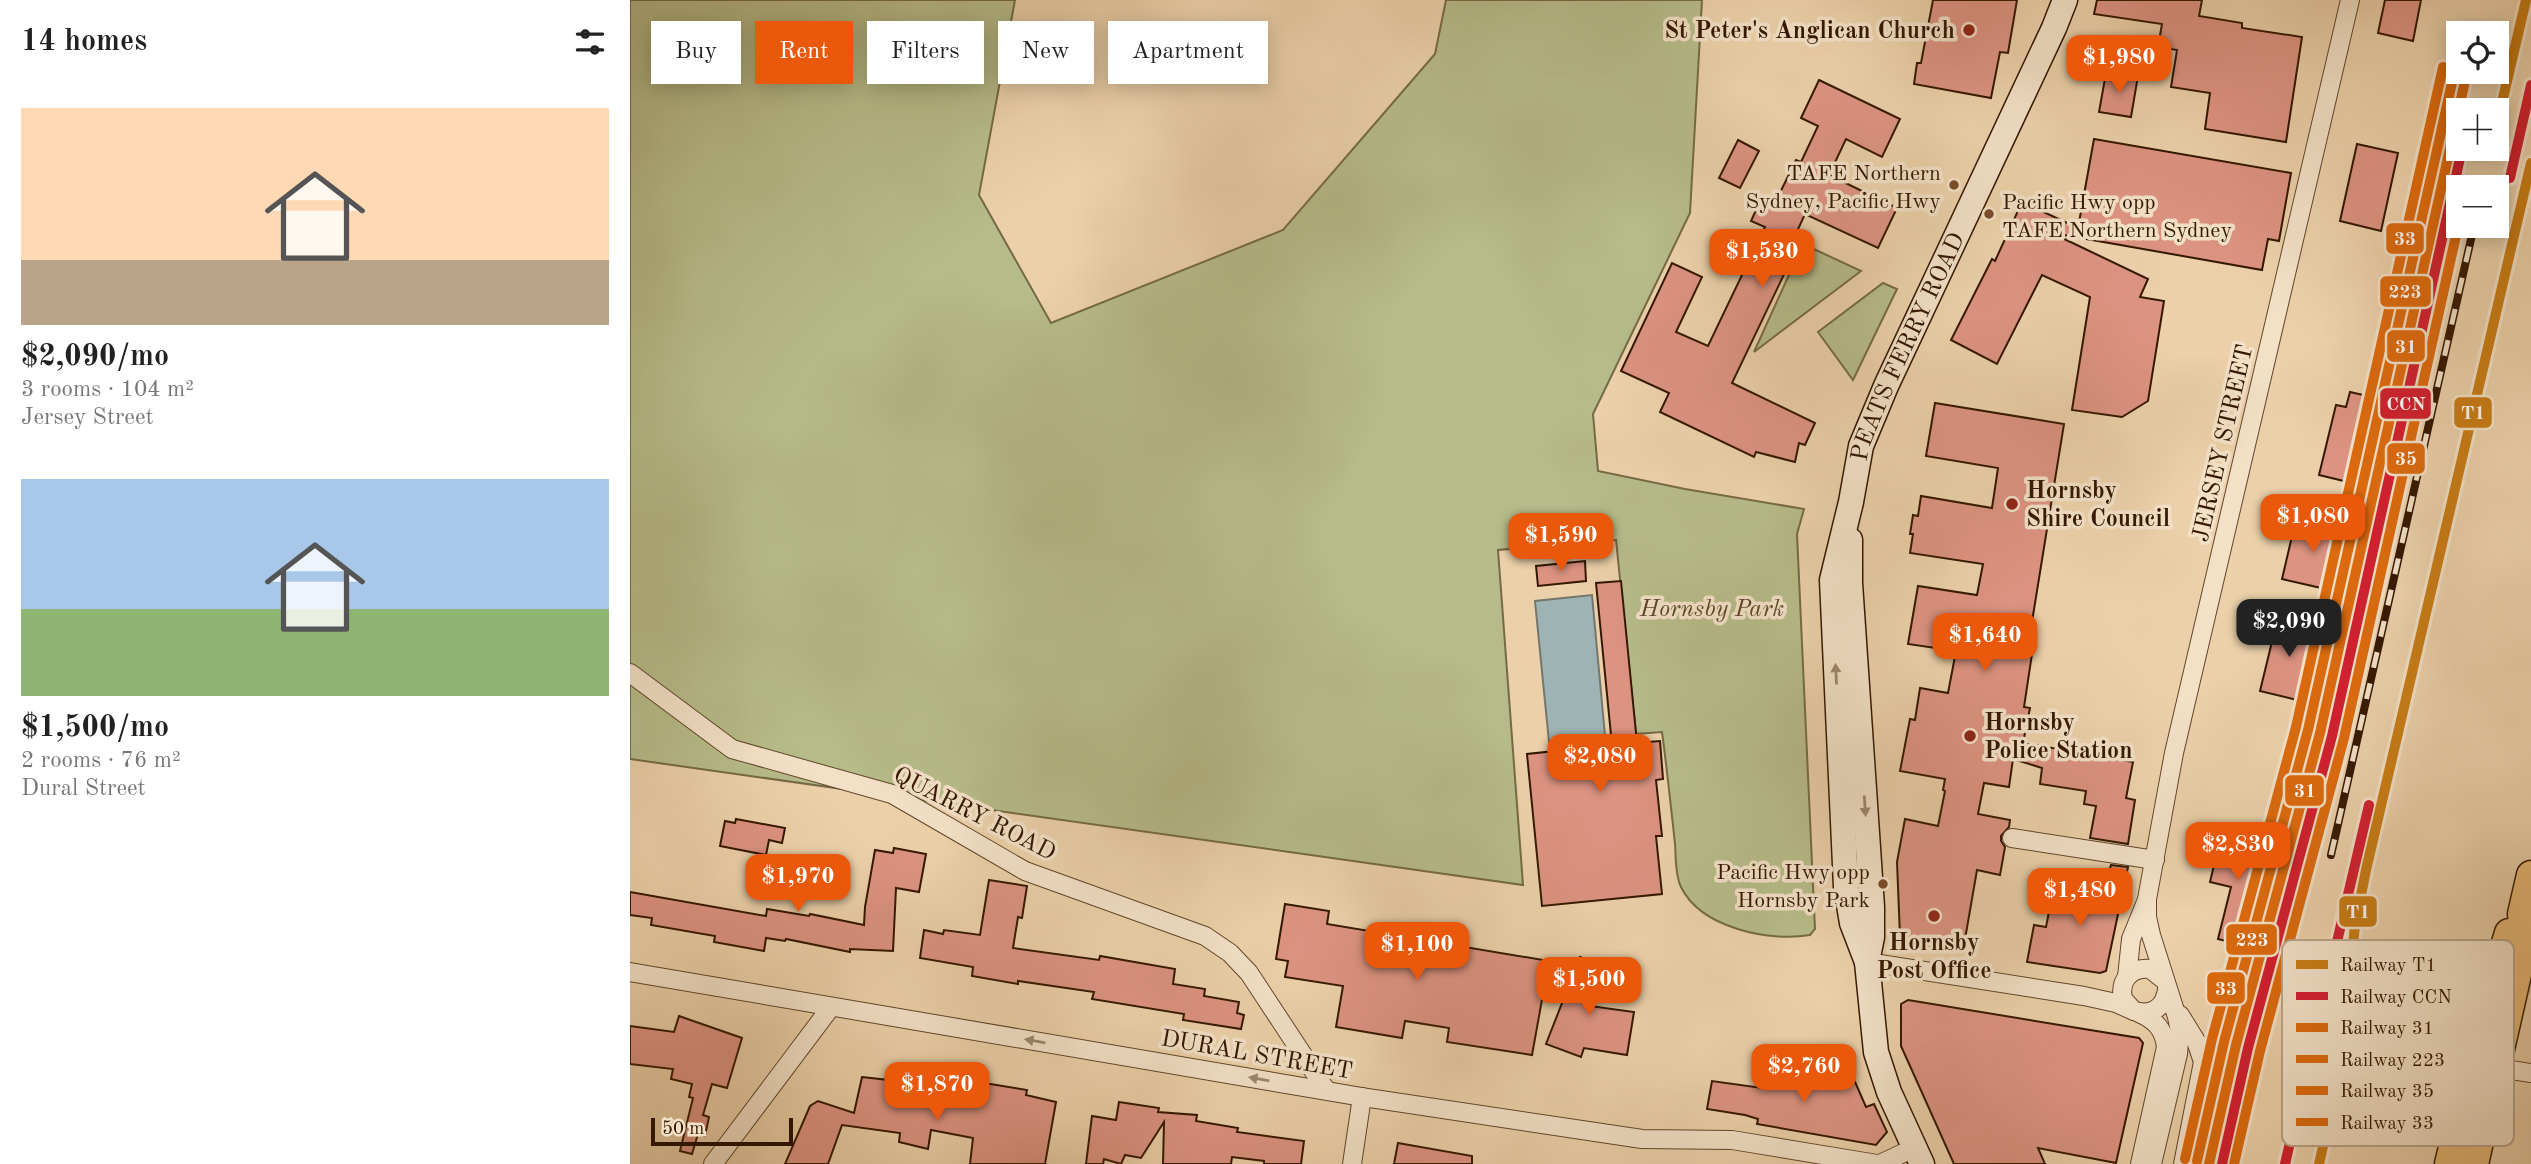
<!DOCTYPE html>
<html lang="en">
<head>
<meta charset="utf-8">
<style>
	:root { --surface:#fff; --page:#f2f2f2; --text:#222; --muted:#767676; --accent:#ea580c }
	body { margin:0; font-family:"Old Standard TT",serif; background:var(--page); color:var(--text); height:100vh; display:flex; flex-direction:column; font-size:26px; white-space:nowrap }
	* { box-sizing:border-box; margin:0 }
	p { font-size:23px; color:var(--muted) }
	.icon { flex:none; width:38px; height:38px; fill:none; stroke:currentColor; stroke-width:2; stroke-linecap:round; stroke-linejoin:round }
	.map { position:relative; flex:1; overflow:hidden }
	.drawer { display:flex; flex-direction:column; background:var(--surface); width:630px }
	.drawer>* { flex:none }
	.guide { position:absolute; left:21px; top:21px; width:665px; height:63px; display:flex; gap:14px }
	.fabs { position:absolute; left:1816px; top:21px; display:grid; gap:14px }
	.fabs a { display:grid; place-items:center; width:63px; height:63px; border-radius:0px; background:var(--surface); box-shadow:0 4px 18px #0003; font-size:35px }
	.scale { position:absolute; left:21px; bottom:18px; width:142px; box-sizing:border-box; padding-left:7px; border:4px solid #351800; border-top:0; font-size:19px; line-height:24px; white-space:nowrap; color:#351800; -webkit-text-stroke:5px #f2e0c7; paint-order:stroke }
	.price { position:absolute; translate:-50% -60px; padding:0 16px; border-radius:14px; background:var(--accent); color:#fff; font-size:23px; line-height:46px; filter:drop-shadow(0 2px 4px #0008) }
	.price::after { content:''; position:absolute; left:50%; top:42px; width:21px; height:16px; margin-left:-10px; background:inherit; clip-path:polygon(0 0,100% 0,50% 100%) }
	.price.active { background:#222; color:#fff }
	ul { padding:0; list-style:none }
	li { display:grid; align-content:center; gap:14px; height:371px; padding:0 21px }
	li span { display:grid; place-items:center; height:217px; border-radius:0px; color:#555 }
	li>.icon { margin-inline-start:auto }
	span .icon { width:126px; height:126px; fill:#fffc; stroke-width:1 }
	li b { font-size:30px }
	h2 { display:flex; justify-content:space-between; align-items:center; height:84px; padding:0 21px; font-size:30px }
	.pill { padding:0 24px; border-radius:0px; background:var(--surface); box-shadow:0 4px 18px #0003; font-size:24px; line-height:63px }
	.pill.active { background:var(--accent); color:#fff }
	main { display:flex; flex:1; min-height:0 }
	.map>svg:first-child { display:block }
</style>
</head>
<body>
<main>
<section class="drawer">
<h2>14 homes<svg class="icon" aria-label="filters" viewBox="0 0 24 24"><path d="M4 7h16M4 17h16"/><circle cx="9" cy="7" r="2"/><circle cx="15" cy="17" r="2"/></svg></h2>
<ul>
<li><span style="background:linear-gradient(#ffd9b3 70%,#b9a48a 0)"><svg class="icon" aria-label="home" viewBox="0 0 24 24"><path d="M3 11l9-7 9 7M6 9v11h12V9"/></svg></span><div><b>$2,090/mo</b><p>3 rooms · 104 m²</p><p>Jersey Street</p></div></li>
<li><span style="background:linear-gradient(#a9c7e8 60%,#8fb573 0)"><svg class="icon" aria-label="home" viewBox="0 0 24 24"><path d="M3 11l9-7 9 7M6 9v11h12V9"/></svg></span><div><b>$1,500/mo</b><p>2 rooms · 76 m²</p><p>Dural Street</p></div></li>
</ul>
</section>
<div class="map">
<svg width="1901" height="1164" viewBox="0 0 1901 1164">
	<rect width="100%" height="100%" fill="#ebd0a9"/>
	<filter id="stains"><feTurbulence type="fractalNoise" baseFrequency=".00286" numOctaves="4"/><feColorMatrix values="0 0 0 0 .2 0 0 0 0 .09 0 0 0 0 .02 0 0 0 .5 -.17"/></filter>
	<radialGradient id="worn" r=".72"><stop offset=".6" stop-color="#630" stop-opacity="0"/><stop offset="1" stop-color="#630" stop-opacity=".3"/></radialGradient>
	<g fill="#b6bb89" stroke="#766a44" stroke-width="2">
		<path d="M0,0h385l-36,195 72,128 232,-93 152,-176 11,-54h256l-12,213 -97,201 5,57 87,18 119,20 -7,25 18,395 -5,6c-41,7 -109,-7 -129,-48 -6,-12 -5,-30 -6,-43 -4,-37 -8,-75 -13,-112l-26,2 -20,-194 -118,10 25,335 -893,-126z"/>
		<polygon points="1173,244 1231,271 1124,352"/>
		<polygon points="1253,283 1267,289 1223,380 1188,332"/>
	</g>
	<polygon fill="#9eb4b4" stroke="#74766c" stroke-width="2" points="962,595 975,736 919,742 905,601"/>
	<g fill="#dc9381" stroke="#351800" stroke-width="2">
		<polygon points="1303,0 1387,0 1378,53 1370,52 1361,98 1284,84 1287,63 1291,63"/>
		<polygon points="1467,0 1572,0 1569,16 1612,23 1612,28 1672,37 1656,142 1575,129 1580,93 1541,87 1547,50 1528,47 1532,24 1464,14"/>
		<polygon points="1755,0 1791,0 1783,41 1748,33"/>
		<polygon points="1476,73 1508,76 1501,117 1469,112"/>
		<polygon points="1189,80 1270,119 1252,157 1216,139 1199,175 1267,208 1248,248 1175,214 1163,240 1169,243 1102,383 1185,423 1175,445 1169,443 1165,462 1126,452 1124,457 1030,412 1039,393 991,371 1042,263 1072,277 1046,332 1078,346 1135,227 1121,221 1131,199 1144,205 1166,160 1171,162 1188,126 1171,118"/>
		<polygon points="1464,139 1661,173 1649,241 1638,239 1632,270 1428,234 1428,236 1518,279 1510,297 1534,301 1518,401 1492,417 1442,410 1460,297 1412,275 1367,364 1321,340 1362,259 1365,261 1392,202 1448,228"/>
		<polygon points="1108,140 1129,151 1110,188 1089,178"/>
		<polygon points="1727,144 1768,153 1751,231 1710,221"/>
		<polygon points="1720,392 1742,397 1722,483 1689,475 1706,405 1716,407"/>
		<polygon points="1305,403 1434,424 1400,634 1405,634 1394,707 1400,708 1393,743 1503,762 1496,798 1505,800 1498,844 1460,838 1466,806 1454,804 1456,791 1410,784 1412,768 1383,759 1379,787 1354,783 1348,814 1380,820 1379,827 1371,836 1371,841 1375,847 1370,875 1347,870 1334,945 1325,950 1276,944 1270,936 1267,862 1275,819 1308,826 1315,791 1313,790 1315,779 1270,771 1280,719 1285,720 1290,688 1318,693 1326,651 1278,644 1288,586 1347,595 1353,564 1280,553 1283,534 1280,534 1283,515 1288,516 1291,496 1362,508 1368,468 1296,456"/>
		<polygon points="1666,519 1714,529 1700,590 1652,579"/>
		<polygon points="955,561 956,581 908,586 906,566"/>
		<polygon points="991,581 1007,743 1030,741 1033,779 1026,780 1032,836 1026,836 1032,894 912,906 897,754 982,745 966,583"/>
		<polygon points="1648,617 1688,627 1671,701 1630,691"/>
		<polygon points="106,819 155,828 152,843 139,840 136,855 90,846 95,821 105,823"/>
		<polygon points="1593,827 1631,837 1620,883 1635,886 1626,920 1619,918 1612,945 1588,939 1601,887 1580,882"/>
		<polygon points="264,848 296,854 289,892 266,888 263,951 220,949 220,952 156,939 155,941 136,938 134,951 84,942 85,936 21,925 22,918 0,915 0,892 136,916 137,909 179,916 180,914 234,925 235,907 245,850 263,853"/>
		<polygon points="1481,865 1498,867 1476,971 1470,973 1397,962 1404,925 1416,927 1423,891 1470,899"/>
		<polygon points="359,880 397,886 392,918 388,917 383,948 469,960 470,956 545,969 543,984 575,989 574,996 609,1002 607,1013 614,1015 611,1029 553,1020 554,1014 462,999 464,992 388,981 388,984 342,976 343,967 290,958 294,930 313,934 314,930 350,935"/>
		<polygon points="655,904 699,911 697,924 919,961 902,1055 817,1042 819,1028 775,1021 772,1038 706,1027 713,986 655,977 658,961 646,959"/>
		<polygon points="950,957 975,967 960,1006 1004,1012 997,1055 954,1048 951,1057 916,1044"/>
		<polygon points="1278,1000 1509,1038 1513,1043 1486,1163 1408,1148 1415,1164 1324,1164 1271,1046 1271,1004"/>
		<polygon points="49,1016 112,1038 97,1088 82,1084 73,1115 79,1117 75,1136 68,1134 62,1154 50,1151 63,1098 59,1097 62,1084 41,1079 43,1069 0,1064 0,1026 44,1032"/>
		<polygon points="1144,1062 1222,1075 1236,1107 1244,1104 1257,1132 1246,1145 1127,1124 1128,1119 1115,1115 1077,1109 1082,1081 1139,1089"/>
		<polygon points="232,1077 267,1081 265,1095 312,1104 317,1077 397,1090 396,1095 426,1102 415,1164 340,1164 343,1138 301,1130 298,1149 269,1142 270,1133 212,1125 198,1164 155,1164 180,1106 188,1101 224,1113"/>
		<polygon points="489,1102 529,1108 528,1112 567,1115 566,1121 608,1128 607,1132 674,1141 671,1164 634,1164 634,1161 602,1157 601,1164 533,1164 534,1122 511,1158 495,1155 491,1164 474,1159 473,1164 456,1164 462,1116 486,1120"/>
		<polygon points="768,1143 842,1156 842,1164 764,1164"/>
	</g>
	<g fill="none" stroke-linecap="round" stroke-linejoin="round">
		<g stroke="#62462a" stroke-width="20">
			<g id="street">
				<polyline points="0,673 102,749 262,794 395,871 575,936 600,953 619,973 696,1090"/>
				<polyline points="1382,838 1525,860"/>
				<polyline points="1237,962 1454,996 1486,1003 1504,1011"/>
				<polyline points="0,972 732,1097 1012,1139 1102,1140 1247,1164"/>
				<polyline points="1497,977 1501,939 1516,902"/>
				<path d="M1534,980l-14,-11c-19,-2 -31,11 -27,30l11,12c18,5 30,-3 33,-21"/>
				<path d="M1509,1013c16,7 25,16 27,34l-26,117"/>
				<polyline points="1550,1015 1566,1041 1573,1062 1553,1164"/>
				<polyline points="1856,1066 1901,1073"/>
				<polyline points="83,1164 201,1007"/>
				<polyline points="722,1164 732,1097"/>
				<polyline points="1250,1164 1284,1148"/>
				<polyline points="1522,1164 1548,1054 1550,1032 1547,1017 1521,935 1517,917 1517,899 1544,753 1720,0"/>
			</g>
		</g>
		<g stroke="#351800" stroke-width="27">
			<g id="secondary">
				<polyline points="1220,540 1220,583 1242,907 1242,937 1237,962 1246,1052 1259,1092 1292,1164"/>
				<path id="s1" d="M1237,962l-15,-39 -6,-36 -14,-307 19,-78 10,-56 25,-60 168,-358 11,-28"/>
			</g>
		</g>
		<g stroke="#351800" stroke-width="31">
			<g id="primary">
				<polyline points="1819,1164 1857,1005 1879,933"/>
				<polyline points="1844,1164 1895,939 1892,914 1901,875"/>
			</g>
		</g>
		<use href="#street" stroke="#f2e0c7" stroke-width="18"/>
		<use href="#secondary" stroke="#f2e0c7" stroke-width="24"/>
		<use href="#primary" stroke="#e6b874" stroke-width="28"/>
		<g stroke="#351800" stroke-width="8">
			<g id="rail">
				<polyline points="1853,187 1854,185"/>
				<polyline points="1701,855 1844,226"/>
			</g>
		</g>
		<use href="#rail" stroke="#f2e0c7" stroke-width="5" stroke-dasharray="16" stroke-linecap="butt"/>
		<g stroke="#f2e0c7" stroke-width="16">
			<g id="rail-1">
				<polyline points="1867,124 1896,0"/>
				<polyline points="1689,1164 1709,1075 1725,926 1736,870 1901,163"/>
			</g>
		</g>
		<g stroke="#f2e0c7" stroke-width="16">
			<g id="rail-2">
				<polyline points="1880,178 1901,85"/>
				<polyline points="1592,1164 1618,1048 1702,736 1832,149"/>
				<polyline points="1655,1164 1739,805"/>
			</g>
		</g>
		<g stroke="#f2e0c7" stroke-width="16">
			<polyline id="rail-3" points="1579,1164 1606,1045 1690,733 1837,72"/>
		</g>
		<g stroke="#f2e0c7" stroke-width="16">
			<polyline id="rail-4" points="1567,1161 1594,1042 1678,730 1825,69"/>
		</g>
		<g stroke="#f2e0c7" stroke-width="16">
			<polyline id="rail-5" points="1604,1164 1630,1051 1714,738 1829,222"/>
		</g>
		<g stroke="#f2e0c7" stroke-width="16">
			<polyline id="rail-6" points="1555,1159 1582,1039 1666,727 1813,67"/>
		</g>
		<use href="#rail-1" stroke="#c87c15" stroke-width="10"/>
		<use href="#rail-2" stroke="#d11f2f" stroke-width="10"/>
		<use href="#rail-3" stroke="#dc6a0e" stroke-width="10"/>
		<use href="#rail-4" stroke="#dc6a0e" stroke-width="10"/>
		<use href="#rail-5" stroke="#dc6a0e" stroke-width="10"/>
		<use href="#rail-6" stroke="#dc6a0e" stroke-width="10"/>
	</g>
	<defs><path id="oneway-solid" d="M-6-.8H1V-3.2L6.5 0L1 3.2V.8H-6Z" transform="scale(1.75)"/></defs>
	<g fill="#9d866d">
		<use href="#oneway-solid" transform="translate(1206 674) rotate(-93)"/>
		<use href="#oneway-solid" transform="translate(1235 806) rotate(86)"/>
		<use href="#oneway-solid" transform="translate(405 1041) rotate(-170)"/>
		<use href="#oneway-solid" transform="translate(629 1079) rotate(-170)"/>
	</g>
	<g fill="#8f2418" stroke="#f2e0c7" stroke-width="2.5">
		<circle cx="1339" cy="30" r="7"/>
		<circle cx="1382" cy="504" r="7"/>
		<circle cx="1340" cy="736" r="7"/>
		<circle cx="1304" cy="916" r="7"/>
	</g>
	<g fill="#7a4b2a" stroke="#f2e0c7" stroke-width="2.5">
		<circle cx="1324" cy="185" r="6"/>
		<circle cx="1359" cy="214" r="6"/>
		<circle cx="1253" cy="884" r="6"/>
	</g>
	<g text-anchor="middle" stroke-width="7" stroke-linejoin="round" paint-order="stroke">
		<g font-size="22" fill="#351800" stroke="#f2e0c7" text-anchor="end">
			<text x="1311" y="180">TAFE Northern<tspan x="1311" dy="28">Sydney, Pacific Hwy</tspan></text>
			<text x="1372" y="209" text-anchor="start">Pacific Hwy opp<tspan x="1372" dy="28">TAFE Northern Sydney</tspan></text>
			<text x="1240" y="879">Pacific Hwy opp<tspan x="1240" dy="28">Hornsby Park</tspan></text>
		</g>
		<g font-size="24" font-weight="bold" fill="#351800" stroke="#f2e0c7" text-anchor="start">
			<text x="1325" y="38" text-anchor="end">St Peter's Anglican Church</text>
			<text x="1396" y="498">Hornsby<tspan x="1396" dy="28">Shire Council</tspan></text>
			<text x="1354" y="730">Hornsby<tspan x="1354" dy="28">Police Station</tspan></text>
			<text x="1304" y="950" text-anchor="middle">Hornsby<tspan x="1304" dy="28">Post Office</tspan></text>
		</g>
		<g font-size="24" fill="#351800" stroke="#f2e0c7">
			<text dy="8" stroke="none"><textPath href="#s1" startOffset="632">PEATS FERRY ROAD</textPath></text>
			<text transform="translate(1592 443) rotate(-77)" y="8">JERSEY STREET</text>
			<text transform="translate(345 813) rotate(27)" y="8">QUARRY ROAD</text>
			<text transform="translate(627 1054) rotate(10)" y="8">DURAL STREET</text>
		</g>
		<g font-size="24" font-style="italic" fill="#5c4929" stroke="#f2e0c7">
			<text x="1082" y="616">Hornsby Park</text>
		</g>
	</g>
	<rect x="1652" y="940" width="232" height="206" rx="10" fill="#f2e0c7" stroke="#b9a48b" stroke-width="2"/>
	<rect x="1666" y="960" width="32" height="9" fill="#c87c15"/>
	<rect x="1666" y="992" width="32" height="8" fill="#d11f2f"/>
	<rect x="1666" y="1023" width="32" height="9" fill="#dc6a0e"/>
	<rect x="1666" y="1055" width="32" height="8" fill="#dc6a0e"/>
	<rect x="1666" y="1086" width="32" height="9" fill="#dc6a0e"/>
	<rect x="1666" y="1118" width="32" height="8" fill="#dc6a0e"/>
	<g font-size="19" fill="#351800">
		<text x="1710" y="971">Railway T1</text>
		<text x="1710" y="1003">Railway CCN</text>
		<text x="1710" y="1034">Railway 31</text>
		<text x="1710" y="1066">Railway 223</text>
		<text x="1710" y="1097">Railway 35</text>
		<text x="1710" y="1129">Railway 33</text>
	</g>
	<g stroke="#f2e0c7" stroke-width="2.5">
		<rect x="1755" y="222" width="40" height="33" rx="7" fill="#dc6a0e"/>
		<rect x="1749" y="275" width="53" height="33" rx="7" fill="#dc6a0e"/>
		<rect x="1756" y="329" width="40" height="34" rx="7" fill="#dc6a0e"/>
		<rect x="1749" y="387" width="53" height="33" rx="7" fill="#d11f2f"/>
		<rect x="1823" y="396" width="40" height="33" rx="7" fill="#c87c15"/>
		<rect x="1756" y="442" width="40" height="33" rx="7" fill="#dc6a0e"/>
		<rect x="1654" y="774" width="41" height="33" rx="7" fill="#dc6a0e"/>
		<rect x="1708" y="895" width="40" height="33" rx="7" fill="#c87c15"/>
		<rect x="1595" y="923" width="53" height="33" rx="7" fill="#dc6a0e"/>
		<rect x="1576" y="971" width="40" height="34" rx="7" fill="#dc6a0e"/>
	</g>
	<g font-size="19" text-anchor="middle" font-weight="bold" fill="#fff">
		<text x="1775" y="245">33</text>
		<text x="1775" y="298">223</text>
		<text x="1776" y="353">31</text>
		<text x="1776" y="410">CCN</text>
		<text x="1843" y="419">T1</text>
		<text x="1776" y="465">35</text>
		<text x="1675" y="797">31</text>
		<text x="1728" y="918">T1</text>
		<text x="1622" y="946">223</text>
		<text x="1596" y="995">33</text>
	</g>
	<rect width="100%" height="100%" filter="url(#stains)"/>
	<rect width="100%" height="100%" fill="url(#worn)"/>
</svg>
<div class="fabs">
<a><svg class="icon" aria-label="locate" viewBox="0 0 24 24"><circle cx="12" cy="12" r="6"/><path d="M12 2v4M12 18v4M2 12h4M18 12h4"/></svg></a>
<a>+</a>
<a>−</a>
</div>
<div class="scale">50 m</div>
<b class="price" style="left:1489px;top:95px">$1,980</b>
<b class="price" style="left:1132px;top:289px">$1,530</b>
<b class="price" style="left:1683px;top:554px">$1,080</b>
<b class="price" style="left:931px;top:573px">$1,590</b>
<b class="price active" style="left:1659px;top:659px">$2,090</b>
<b class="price" style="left:1355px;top:673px">$1,640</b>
<b class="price" style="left:970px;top:794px">$2,080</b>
<b class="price" style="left:1608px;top:882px">$2,830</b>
<b class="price" style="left:168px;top:914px">$1,970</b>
<b class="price" style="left:1450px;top:928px">$1,480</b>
<b class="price" style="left:787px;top:982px">$1,100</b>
<b class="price" style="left:959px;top:1017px">$1,500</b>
<b class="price" style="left:1174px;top:1104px">$2,760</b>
<b class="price" style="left:307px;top:1122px">$1,870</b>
<div class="guide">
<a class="pill">Buy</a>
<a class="pill active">Rent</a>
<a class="pill">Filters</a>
<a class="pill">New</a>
<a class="pill">Apartment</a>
</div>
</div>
</main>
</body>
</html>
